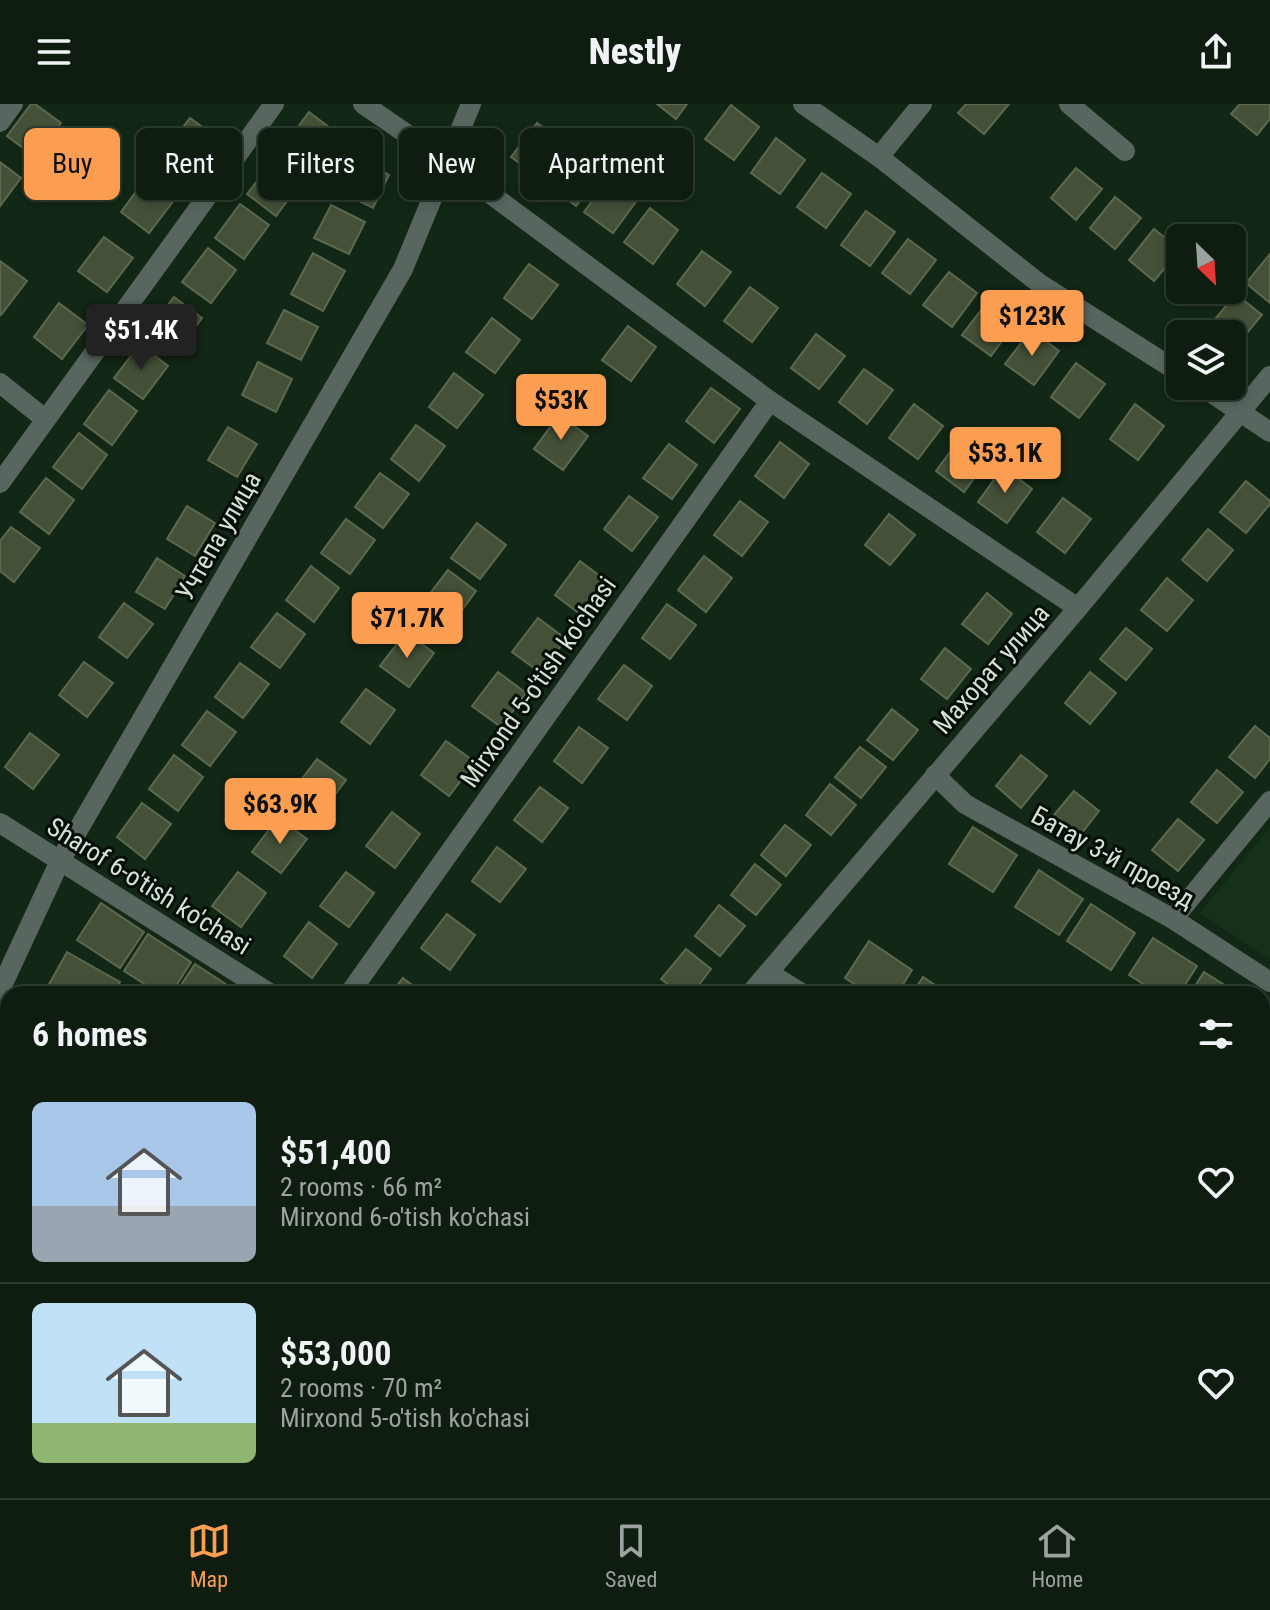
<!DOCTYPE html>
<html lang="en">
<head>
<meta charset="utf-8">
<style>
	:root { --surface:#0e1d10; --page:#172619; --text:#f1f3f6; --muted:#9ba29f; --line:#2e3b30; --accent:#fc9e52 }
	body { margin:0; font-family:"Roboto Condensed",sans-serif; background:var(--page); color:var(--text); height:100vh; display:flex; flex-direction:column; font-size:30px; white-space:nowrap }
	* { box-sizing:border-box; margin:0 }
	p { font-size:26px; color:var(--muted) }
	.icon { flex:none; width:44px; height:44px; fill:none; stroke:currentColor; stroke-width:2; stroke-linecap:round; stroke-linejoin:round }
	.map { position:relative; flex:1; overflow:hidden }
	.drawer { position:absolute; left:0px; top:882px; width:1270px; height:512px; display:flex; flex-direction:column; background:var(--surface); border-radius:24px 24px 0 0; box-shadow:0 4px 12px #0003,0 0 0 2px var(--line) }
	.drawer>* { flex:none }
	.top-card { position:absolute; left:24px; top:24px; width:800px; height:72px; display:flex; gap:16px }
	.needle { width:52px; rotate:155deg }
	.fabs { position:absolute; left:1166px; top:120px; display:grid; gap:16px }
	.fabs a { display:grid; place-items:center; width:80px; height:80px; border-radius:12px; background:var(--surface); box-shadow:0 4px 12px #0003,0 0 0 2px var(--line); font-size:40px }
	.price { position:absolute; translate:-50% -68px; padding:0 18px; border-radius:8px; background:var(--accent); color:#111; font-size:26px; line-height:52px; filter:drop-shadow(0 2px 4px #0008) }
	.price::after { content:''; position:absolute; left:50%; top:48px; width:24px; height:18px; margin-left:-12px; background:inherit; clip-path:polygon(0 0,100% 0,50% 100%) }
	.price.on { background:#222; color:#fff }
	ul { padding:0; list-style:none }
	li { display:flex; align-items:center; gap:24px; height:200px; padding:0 32px }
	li+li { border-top:2px solid var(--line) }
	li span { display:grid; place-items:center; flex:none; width:224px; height:160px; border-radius:12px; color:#555 }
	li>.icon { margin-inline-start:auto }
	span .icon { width:96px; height:96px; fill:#fffc; stroke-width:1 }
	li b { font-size:34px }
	h2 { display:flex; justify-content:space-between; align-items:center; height:96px; padding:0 32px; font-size:34px }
	.pill { padding:0 28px; border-radius:12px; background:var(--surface); box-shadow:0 4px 12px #0003,0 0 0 2px var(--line); font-size:28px; line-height:72px }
	.pill.on { background:var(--accent); color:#111 }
	header { display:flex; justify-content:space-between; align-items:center; height:104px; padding:0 32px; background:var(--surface); font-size:36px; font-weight:800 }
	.tab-bar { display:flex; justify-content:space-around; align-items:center; height:112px; border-top:2px solid var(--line); background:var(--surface); font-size:22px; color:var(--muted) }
	.tab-bar a { display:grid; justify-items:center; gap:4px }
	.tab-bar .on { color:var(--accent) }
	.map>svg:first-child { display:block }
</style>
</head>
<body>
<header><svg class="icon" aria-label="menu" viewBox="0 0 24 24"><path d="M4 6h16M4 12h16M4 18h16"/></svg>Nestly<svg class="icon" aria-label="share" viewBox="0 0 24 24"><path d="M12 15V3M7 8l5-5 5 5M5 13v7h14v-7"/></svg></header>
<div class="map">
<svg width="1270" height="1394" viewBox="0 0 1270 1394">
	<rect width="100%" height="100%" fill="#122715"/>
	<polygon fill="#16311a" points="1270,723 1270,855 1200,809"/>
	<g fill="#445138" stroke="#5c694f" stroke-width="2">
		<polygon points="31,0 35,0 61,19 35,53 7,32"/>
		<polygon points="657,0 687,0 676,15"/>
		<polygon points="966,0 1009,0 984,30 958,9"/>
		<polygon points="1240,0 1270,0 1270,15 1257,31 1231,10"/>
		<polygon points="731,1 759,23 734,56 705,35"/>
		<polygon points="309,8 338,30 312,63 284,42"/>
		<polygon points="190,14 219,35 193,69 165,47"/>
		<polygon points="537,19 565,40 540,74 511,53"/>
		<polygon points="776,34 805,56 780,90 751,69"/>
		<polygon points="573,47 601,68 576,102 547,80"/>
		<polygon points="355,54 389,71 373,104 339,87"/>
		<polygon points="273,57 301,78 276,112 247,90"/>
		<polygon points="0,58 21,74 0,102"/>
		<polygon points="1076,64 1102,85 1076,116 1051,94"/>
		<polygon points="822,69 851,90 826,124 797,103"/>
		<polygon points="146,74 175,95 149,129 121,108"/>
		<polygon points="609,74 638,95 613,129 584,108"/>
		<polygon points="1115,93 1141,114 1115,145 1090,124"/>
		<polygon points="240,100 269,121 244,155 215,134"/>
		<polygon points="331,101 365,118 349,150 314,134"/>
		<polygon points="650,104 678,126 653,160 624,138"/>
		<polygon points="866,107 895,128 870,162 841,141"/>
		<polygon points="1154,125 1180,146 1154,177 1129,156"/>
		<polygon points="104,133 133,154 107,188 78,167"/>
		<polygon points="908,135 936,156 910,190 882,169"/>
		<polygon points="208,144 236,166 211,199 182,178"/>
		<polygon points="702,147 731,168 705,202 677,180"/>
		<polygon points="313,149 345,167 323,207 291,190"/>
		<polygon points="1270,150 1270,199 1246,179"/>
		<polygon points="0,157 27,177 1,211 0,210"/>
		<polygon points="529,160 558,181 532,215 504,194"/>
		<polygon points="949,168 977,189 952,223 923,201"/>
		<polygon points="750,183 778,204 752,238 724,217"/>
		<polygon points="1236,190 1262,211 1236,242 1232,239 1232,230 1222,230 1210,221"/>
		<polygon points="174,193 202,214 177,248 148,227"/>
		<polygon points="988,197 1016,218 991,252 962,231"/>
		<polygon points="59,199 88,221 62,255 34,233"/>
		<polygon points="284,206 318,223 301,256 267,239"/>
		<polygon points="492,214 520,236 495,269 466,248"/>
		<polygon points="628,222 656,243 631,277 602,256"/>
		<polygon points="1031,226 1059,247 1034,281 1005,260"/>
		<polygon points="816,230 845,252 819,285 791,264"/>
		<polygon points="140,240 168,262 143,295 114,274"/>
		<polygon points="258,258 292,275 276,308 242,291"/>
		<polygon points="1076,259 1105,280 1079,314 1051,293"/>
		<polygon points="864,265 893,286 867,320 839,298"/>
		<polygon points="454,269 483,291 457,324 429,303"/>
		<polygon points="711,284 740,305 714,339 686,317"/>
		<polygon points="109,286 137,307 112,341 84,320"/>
		<polygon points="914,300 943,322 918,355 889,334"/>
		<polygon points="1135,300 1164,322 1138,356 1110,335"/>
		<polygon points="559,311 588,332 563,366 534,345"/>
		<polygon points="416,321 445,342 419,377 391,355"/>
		<polygon points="228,323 257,340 237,373 208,356"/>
		<polygon points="79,329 107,351 82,385 53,363"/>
		<polygon points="961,333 989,354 964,388 936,367"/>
		<polygon points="780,338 809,360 784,394 755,372"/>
		<polygon points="669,340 697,361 672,395 643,374"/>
		<polygon points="1003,363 1032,385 1007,419 978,398"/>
		<polygon points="380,369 409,390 383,424 355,403"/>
		<polygon points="46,374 74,396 49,430 20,408"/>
		<polygon points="1246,377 1270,397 1270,400 1246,429 1220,408"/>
		<polygon points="629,392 658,413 632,447 604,425"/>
		<polygon points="1063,394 1091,415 1065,449 1037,428"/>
		<polygon points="740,397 768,418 742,452 714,431"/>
		<polygon points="187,402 215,419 195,452 167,435"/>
		<polygon points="889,410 915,431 890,461 865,441"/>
		<polygon points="346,415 375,436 350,470 321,449"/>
		<polygon points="477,419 506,441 480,475 451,454"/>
		<polygon points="11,423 40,444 14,478 0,467 0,437"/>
		<polygon points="1208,425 1233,446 1207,477 1182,456"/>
		<polygon points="704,452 732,474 706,508 678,486"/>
		<polygon points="157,454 185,472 165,505 136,488"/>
		<polygon points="580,457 609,479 584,513 555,491"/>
		<polygon points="311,462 339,484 314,518 286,496"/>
		<polygon points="448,466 476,487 451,521 422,500"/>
		<polygon points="1167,474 1193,496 1167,527 1141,506"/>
		<polygon points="987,489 1012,510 988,540 962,520"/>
		<polygon points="124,499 153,520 127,554 99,533"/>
		<polygon points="667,500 696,521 670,555 642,534"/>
		<polygon points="277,509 305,530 280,564 251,543"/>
		<polygon points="538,514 566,535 541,569 512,548"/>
		<polygon points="1126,524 1152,545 1126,576 1100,555"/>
		<polygon points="406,528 434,549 409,583 380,562"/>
		<polygon points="945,544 971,565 947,595 921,575"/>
		<polygon points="84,558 113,579 87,613 59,591"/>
		<polygon points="240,559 269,580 243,614 215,593"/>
		<polygon points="624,561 652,582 627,616 598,595"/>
		<polygon points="498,568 526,589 501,623 472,602"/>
		<polygon points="1090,568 1116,589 1090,620 1065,599"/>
		<polygon points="366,585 395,606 370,640 341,618"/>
		<polygon points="892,605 918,626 893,656 867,636"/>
		<polygon points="207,607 236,628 210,662 182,641"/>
		<polygon points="1255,622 1270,634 1270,655 1255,674 1229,653"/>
		<polygon points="579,623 608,644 582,679 554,657"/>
		<polygon points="30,629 59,651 33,685 5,663"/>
		<polygon points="446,637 475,658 449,692 421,671"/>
		<polygon points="860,643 886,663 861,694 835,673"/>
		<polygon points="174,651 203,673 178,707 149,685"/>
		<polygon points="1021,651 1047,672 1021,704 996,682"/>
		<polygon points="317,655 346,676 320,710 292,688"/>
		<polygon points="1217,666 1243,688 1217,719 1191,698"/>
		<polygon points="830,680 856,701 831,731 806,711"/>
		<polygon points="540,683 568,704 542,738 514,716"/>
		<polygon points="1074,687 1099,707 1074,739 1048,718"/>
		<polygon points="142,699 171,720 145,755 117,733"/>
		<polygon points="392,708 420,730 395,764 366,742"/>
		<polygon points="278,714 307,735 281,769 252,748"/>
		<polygon points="1178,715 1204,736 1178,767 1152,746"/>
		<polygon points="785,721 811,741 786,772 761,751"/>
		<polygon points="973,723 1017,751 993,788 949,760"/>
		<polygon points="497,743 526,765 500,798 472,777"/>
		<polygon points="755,760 781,781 756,811 731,791"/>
		<polygon points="1039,766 1083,795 1059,831 1015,803"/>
		<polygon points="238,768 266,789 241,823 212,802"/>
		<polygon points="346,768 374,789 349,823 320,802"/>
		<polygon points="101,799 144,828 120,864 77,836"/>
		<polygon points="1091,800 1135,829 1111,866 1067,837"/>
		<polygon points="719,801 745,822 720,852 695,832"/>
		<polygon points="447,810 475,831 450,866 421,844"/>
		<polygon points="309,818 337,840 312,874 284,852"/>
		<polygon points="148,830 191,858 171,890 160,890 124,867"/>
		<polygon points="1153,834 1197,862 1179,890 1159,890 1129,871"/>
		<polygon points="869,837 912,866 897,890 869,890 845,874"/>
		<polygon points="686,845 711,865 692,890 680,890 661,875"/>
		<polygon points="67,848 120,878 113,890 57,890 47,884"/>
		<polygon points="195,860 238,888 237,890 175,890"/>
		<polygon points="1204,868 1239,890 1190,890"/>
		<polygon points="923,873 949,890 912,890"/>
		<polygon points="403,874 424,890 390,890"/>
		<polygon points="1262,904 1270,909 1270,961 1262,956"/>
		<polygon points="0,1068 8,1073 8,1113 1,1109 0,1110"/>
		<polygon points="1270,1099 1270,1146 1262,1141 1262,1112"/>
		<polygon points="0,1217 8,1221 8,1239 0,1255"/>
		<polygon points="1270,1221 1270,1253 1262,1248 1262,1233"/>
		<polygon points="0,1278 8,1282 8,1312 2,1309 0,1312"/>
		<polygon points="128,1386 181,1386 177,1394 124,1394"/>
		<polygon points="278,1386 324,1386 320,1394 274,1394"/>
		<polygon points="447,1386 485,1386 481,1394 443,1394"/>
		<polygon points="707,1386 736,1386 731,1394 719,1394"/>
		<polygon points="741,1386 786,1386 798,1393 736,1394"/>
		<polygon points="1023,1386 1070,1386 1080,1393 1018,1394"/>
		<polygon points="1172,1386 1204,1386 1199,1394 1184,1394"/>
		<polygon points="1223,1386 1252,1386 1265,1394 1218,1394"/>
	</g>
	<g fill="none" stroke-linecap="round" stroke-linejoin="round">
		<g stroke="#596660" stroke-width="20">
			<polyline points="363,0 446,57 770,297 1078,504"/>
			<polyline points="803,0 879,53 1040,180 1180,269"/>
			<polyline points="1069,0 1125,47"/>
			<polyline points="0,18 13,0"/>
			<polyline points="879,53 922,0"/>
			<polyline points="0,279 45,315"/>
			<polyline points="1201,282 1270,328"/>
			<polyline points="0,379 274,0"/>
			<polyline points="935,671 965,700 1173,815 1270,878"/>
			<polyline points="0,719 271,890"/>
			<polyline points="1173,815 1270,697"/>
			<polyline points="769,869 803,890"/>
			<polyline points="0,886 60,757 403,165 471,0"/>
			<polyline points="349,890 770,297"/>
			<polyline points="750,890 1078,504 1270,272"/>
			<polyline points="0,1011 8,1016"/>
			<polyline points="1262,1170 1270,1175"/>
			<polyline points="598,1386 611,1394"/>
			<polyline points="1117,1386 1130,1394"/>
			<polyline points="74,1394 77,1386"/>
			<polyline points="367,1394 371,1386"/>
		</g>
	</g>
	<g text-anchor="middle" stroke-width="6" stroke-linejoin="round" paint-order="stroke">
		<g font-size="26" fill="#d5e2d6" stroke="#050d06">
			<text transform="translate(218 432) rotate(-60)" y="9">Учтепа улица</text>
			<text transform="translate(991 565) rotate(-49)" y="9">Махорат улица</text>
			<text transform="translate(538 578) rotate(-55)" y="9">Mirxond 5-o'tish ko'chasi</text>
			<text transform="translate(1113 753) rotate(29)" y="9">Батау 3-й проезд</text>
			<text transform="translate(149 782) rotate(32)" y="9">Sharof 6-o'tish ko'chasi</text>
		</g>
	</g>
</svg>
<div class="fabs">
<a><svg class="needle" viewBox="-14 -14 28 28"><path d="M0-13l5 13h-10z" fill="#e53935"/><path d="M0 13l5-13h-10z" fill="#9ba29f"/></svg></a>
<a><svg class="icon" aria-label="layers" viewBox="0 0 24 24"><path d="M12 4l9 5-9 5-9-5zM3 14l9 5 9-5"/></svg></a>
</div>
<b class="price" style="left:1032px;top:254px">$123K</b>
<b class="price on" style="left:141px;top:268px">$51.4K</b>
<b class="price" style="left:561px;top:338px">$53K</b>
<b class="price" style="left:1005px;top:391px">$53.1K</b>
<b class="price" style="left:407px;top:556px">$71.7K</b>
<b class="price" style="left:280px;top:742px">$63.9K</b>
<div class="top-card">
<a class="pill on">Buy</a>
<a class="pill">Rent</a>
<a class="pill">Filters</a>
<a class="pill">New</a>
<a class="pill">Apartment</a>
</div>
<section class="drawer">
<h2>6 homes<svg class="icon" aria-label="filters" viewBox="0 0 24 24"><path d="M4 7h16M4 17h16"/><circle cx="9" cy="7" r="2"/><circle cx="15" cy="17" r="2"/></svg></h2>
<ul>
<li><span style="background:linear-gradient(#a9c7e8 65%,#9aa5b1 0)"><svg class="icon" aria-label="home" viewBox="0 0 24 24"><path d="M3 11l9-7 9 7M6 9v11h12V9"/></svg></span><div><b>$51,400</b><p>2 rooms · 66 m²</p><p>Mirxond 6-o'tish ko'chasi</p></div><svg class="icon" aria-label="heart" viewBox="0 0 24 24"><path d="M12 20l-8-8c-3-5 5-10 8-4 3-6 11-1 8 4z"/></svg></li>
<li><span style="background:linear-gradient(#bfe0f5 75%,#8fb573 0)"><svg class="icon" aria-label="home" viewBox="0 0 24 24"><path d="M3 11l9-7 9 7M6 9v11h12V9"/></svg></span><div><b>$53,000</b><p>2 rooms · 70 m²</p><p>Mirxond 5-o'tish ko'chasi</p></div><svg class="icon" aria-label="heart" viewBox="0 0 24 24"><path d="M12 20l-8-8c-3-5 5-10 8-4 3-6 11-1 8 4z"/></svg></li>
</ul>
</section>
</div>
<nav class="tab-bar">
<a class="on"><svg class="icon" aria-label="map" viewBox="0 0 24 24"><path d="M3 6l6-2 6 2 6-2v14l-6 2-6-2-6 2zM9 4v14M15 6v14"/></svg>Map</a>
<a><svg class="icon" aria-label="saved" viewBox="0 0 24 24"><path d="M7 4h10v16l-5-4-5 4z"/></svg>Saved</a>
<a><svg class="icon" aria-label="home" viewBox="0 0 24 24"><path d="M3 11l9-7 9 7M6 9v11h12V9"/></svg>Home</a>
</nav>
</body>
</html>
